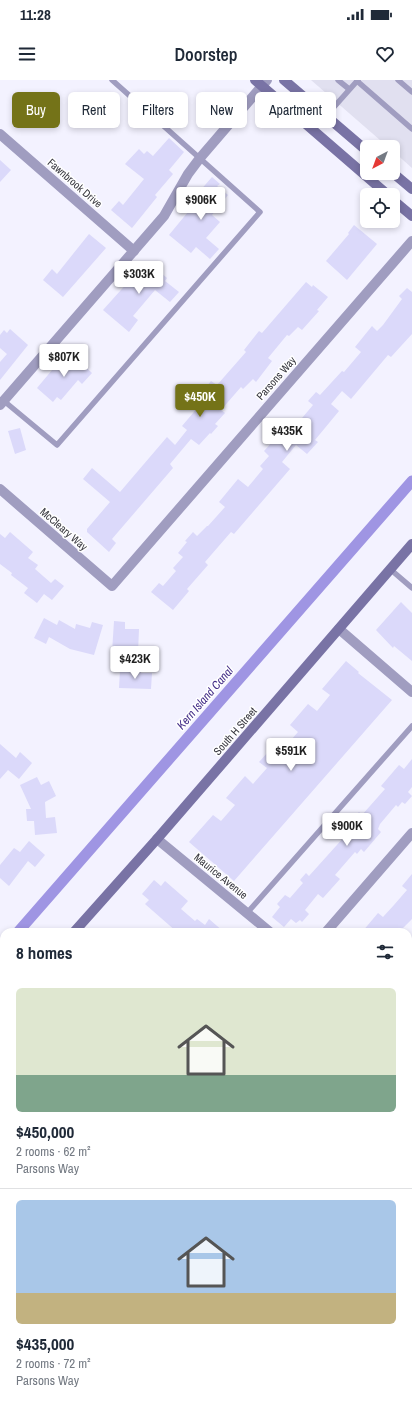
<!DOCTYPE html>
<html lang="en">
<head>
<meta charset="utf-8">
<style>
	:root { --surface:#fff; --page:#f6f6f7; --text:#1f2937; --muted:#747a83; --line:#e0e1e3; --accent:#747318 }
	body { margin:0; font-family:"Archivo Narrow",sans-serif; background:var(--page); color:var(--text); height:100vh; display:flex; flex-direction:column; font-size:15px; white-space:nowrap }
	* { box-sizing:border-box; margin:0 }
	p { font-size:13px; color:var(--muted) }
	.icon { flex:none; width:22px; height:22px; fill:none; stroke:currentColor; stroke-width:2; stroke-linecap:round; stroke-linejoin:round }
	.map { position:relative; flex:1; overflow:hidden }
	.side { position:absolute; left:0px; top:848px; width:412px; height:480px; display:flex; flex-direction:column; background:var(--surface); border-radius:12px 12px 0 0; box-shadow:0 2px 6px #0003 }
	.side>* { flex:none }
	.hud { position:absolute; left:12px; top:12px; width:388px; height:36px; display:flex; gap:8px }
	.needle { width:26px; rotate:221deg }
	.fabs { position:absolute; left:360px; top:60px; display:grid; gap:8px }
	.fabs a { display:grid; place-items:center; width:40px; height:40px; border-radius:6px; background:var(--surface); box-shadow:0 2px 6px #0003; font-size:20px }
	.price { position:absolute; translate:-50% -34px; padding:0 9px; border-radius:4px; background:#fff; color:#222; font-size:13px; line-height:26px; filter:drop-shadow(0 1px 2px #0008) }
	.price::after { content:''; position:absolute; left:50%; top:24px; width:12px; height:9px; margin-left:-6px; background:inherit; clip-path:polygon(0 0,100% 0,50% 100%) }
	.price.on { background:var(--accent); color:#fff }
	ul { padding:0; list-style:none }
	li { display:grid; align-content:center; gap:8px; height:212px; padding:0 16px }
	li+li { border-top:1px solid var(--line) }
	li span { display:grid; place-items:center; height:124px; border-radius:6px; color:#555 }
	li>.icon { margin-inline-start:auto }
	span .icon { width:72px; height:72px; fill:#fffc; stroke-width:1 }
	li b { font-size:17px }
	h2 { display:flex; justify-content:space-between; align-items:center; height:48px; padding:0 16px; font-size:17px }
	.tag { padding:0 14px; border-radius:6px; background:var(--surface); box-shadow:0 2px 6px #0003; font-size:14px; line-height:36px }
	.tag.on { background:var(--accent); color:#fff }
	.status { display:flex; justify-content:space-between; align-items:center; height:28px; padding:0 20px; background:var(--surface); direction:ltr }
	.status svg { height:11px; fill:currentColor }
	header { display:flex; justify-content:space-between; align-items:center; height:52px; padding:0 16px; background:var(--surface); font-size:18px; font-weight:600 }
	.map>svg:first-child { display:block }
</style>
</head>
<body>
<div class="status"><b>11:28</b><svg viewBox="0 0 49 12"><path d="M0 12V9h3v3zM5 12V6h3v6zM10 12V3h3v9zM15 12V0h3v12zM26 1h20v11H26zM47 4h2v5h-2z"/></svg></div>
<header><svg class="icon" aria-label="menu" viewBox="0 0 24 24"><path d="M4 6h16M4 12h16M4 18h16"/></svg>Doorstep<svg class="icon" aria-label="heart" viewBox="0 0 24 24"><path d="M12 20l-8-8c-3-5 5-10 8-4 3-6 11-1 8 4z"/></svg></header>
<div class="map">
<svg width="412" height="1328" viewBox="0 0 412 1328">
	<rect width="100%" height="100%" fill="#f3f2ff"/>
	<polygon fill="#e1e0f0" points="311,0 412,0 412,88 393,71 393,67 388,67"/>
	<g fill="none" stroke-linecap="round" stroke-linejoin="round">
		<g stroke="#9f95e3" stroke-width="11">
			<polyline points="18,852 412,401"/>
			<polyline points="0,873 4,868"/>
		</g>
	</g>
	<g fill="#dbd9fa">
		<polygon points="169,58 184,72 169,90 173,94 155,115 157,117 132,148 111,130 119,121 123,125 144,99 125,84 139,69 144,74 147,71 153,76"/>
		<polygon points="0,80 11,90 0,102"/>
		<polygon points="212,97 220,104 217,106 228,115 212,135 220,142 206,158 219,169 210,179 196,167 191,173 169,155 202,115 199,112"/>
		<polygon points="354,145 377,164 347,200 326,181 349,154 348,153"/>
		<polygon points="89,154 106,168 63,217 43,200 52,189 57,194"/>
		<polygon points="147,181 167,198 165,201 179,212 170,222 155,210 133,236 138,240 129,252 103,230"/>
		<polygon points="306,202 312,207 313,205 328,217 317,230 319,231 302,250 298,247 289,256 287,255 268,278 272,281 256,302 253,299 243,309 241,307 221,330 225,333 215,344 218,346 211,354 210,353 199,365 191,359 170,384 173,388 112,459 116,463 109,472 87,452 87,449 110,422 83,399 92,388 120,412 167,357 175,365 187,350 182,346 199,326 195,323 202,315 200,314 211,301 217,305 246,272 244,270 259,251 262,253"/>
		<polygon points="407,208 412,212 412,254 391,277 388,275 351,319 342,311 331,324 339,331 315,360 318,362 307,374 296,365 282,382 290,389 234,454 231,452 205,482 208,485 187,509 189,511 173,530 151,512 159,503 163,506 176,491 173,488 183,477 178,473 187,462 185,461 193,452 197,456 207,446 208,446 225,427 219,422 238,399 248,407 263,389 260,386 269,376 264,371 282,351 287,355 297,344 313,325 308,321 316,312 320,315 342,291 344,292 361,272 355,267 372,246 377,251 383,245 402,219 399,216"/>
		<polygon points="10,249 28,265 0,300 0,282 7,274 0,268 0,255 4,250 7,253"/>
		<polygon points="68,271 92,293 82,304 78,300 61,320 57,317 53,322 37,308"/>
		<polygon points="20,348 26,370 15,374 8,351"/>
		<polygon points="10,452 33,472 28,478 38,485 35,489 51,503 55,499 64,506 52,520 44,514 37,523 24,513 28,508 11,495 12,493 0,484 0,454 5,458"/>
		<polygon points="401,522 412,533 412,581 394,566 393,568 376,550"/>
		<polygon points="44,538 57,545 59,540 75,549 76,544 90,548 92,542 103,545 94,575 70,569 49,557 46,564 34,558"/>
		<polygon points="114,541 125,542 125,549 139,549 138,573 112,572"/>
		<polygon points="346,581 359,592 358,593 392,620 234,801 189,762 213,735 221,741 235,725 226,718 245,696 253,704 267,688 259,682 277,662 284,668 298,652 290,645 308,624 317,631 330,615 322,609"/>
		<polygon points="120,590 141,591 141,593 152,593 151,609 119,608"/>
		<polygon points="0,664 16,678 20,672 32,683 19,699 8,690 0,699"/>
		<polygon points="412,679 412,707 408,712 412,716 405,724 402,722 398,727 396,725 380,744 378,749 381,752 364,772 361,769 357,774 355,772 348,780 335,795 340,799 323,818 318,814 305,830 309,834 302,842 300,840 296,843 291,839 284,847 272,837 280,827 277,824 285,815 290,818 303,803 300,800 306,793 309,796 345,756 341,753 346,746 359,732 362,735 385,709 381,706 399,685 404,689"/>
		<polygon points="37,697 41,705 49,701 56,716 45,722 46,738 55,737 57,753 35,755 34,741 27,741 26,729 31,729 20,705"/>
		<polygon points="29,761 45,775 35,787 28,781 9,806 0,798 0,785 14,768 20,772"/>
		<polygon points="412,794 412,839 399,852 362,852 378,833 383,837 394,825 407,810 402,806"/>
		<polygon points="154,800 161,806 165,801 188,821 181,829 195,841 197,839 205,845 209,839 224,852 177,852 145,824 149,820 142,814"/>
	</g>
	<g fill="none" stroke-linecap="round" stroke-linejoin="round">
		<g stroke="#a09dc0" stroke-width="5.5">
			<polyline points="338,0 349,9"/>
			<polyline points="398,0 412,12"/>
			<polyline points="357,1 412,49"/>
			<polyline points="326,36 358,0"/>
			<polyline points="4,321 57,365 260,132 112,0"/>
			<polyline points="390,489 412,508"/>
			<polyline points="247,833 412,646"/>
		</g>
		<g stroke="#a09dc0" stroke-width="10">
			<polyline points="0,54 134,171"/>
			<polyline points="0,325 164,136 188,94 200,78 267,0"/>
			<polyline points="0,409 112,506 412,161"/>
			<polyline points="339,549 412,612"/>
			<polyline points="157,759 270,852"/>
			<polyline points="326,852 412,753"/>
			<polyline points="408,969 412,965"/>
			<polyline points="0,1039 4,1042"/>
			<polyline points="408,1188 412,1183"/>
			<polyline points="0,1247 4,1251"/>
			<polyline points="88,1324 93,1328"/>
			<polyline points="285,1328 289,1324"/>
		</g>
		<g stroke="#7973a5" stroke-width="10">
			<polyline points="255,0 388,115"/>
			<polyline points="284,0 367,71"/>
			<polyline points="393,93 412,109"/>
			<polyline points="393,120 412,136"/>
			<polyline points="74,852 157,759 412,464"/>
			<polyline points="0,938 4,933"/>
		</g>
	</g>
	<g text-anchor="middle" stroke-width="3" stroke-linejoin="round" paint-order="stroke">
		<g font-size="11" fill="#37373f" stroke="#fff">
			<text transform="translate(75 103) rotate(41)" y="4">Fawnbrook Drive</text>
			<text transform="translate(276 298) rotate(-49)" y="4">Parsons Way</text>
			<text transform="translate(64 449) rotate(41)" y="4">McCleary Way</text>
			<text transform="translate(235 651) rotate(-49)" y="4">South H Street</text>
			<text transform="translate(221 796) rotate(39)" y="4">Maurice Avenue</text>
		</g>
		<g font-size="12" font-style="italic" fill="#432d87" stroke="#fff">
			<text transform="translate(205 618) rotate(-49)" y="4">Kern Island Canal</text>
		</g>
	</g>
</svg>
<div class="fabs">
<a><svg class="needle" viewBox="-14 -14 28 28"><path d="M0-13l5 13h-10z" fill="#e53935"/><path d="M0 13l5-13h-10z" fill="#747a83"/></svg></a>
<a><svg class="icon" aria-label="locate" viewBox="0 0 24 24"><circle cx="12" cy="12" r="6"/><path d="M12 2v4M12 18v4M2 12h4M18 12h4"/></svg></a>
</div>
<b class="price" style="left:201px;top:141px">$906K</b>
<b class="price" style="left:139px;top:215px">$303K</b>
<b class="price" style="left:64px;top:298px">$807K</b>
<b class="price on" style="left:200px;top:338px">$450K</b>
<b class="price" style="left:287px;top:372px">$435K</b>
<b class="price" style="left:135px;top:600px">$423K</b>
<b class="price" style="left:291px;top:692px">$591K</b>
<b class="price" style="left:347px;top:767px">$900K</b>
<div class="hud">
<a class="tag on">Buy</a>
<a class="tag">Rent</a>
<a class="tag">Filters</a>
<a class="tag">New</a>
<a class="tag">Apartment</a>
</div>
<section class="side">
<h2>8 homes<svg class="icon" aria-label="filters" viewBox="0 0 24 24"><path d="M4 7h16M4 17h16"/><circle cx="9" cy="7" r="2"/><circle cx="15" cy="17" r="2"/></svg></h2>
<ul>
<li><span style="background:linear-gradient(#dfe7d0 70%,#7fa58c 0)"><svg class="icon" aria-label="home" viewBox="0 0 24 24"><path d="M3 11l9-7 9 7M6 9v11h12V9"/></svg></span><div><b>$450,000</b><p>2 rooms · 62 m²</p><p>Parsons Way</p></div></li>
<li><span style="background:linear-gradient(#a9c7e8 75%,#c2b280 0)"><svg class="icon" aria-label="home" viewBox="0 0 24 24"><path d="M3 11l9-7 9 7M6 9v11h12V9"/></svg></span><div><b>$435,000</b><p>2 rooms · 72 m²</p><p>Parsons Way</p></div></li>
</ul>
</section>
</div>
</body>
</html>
